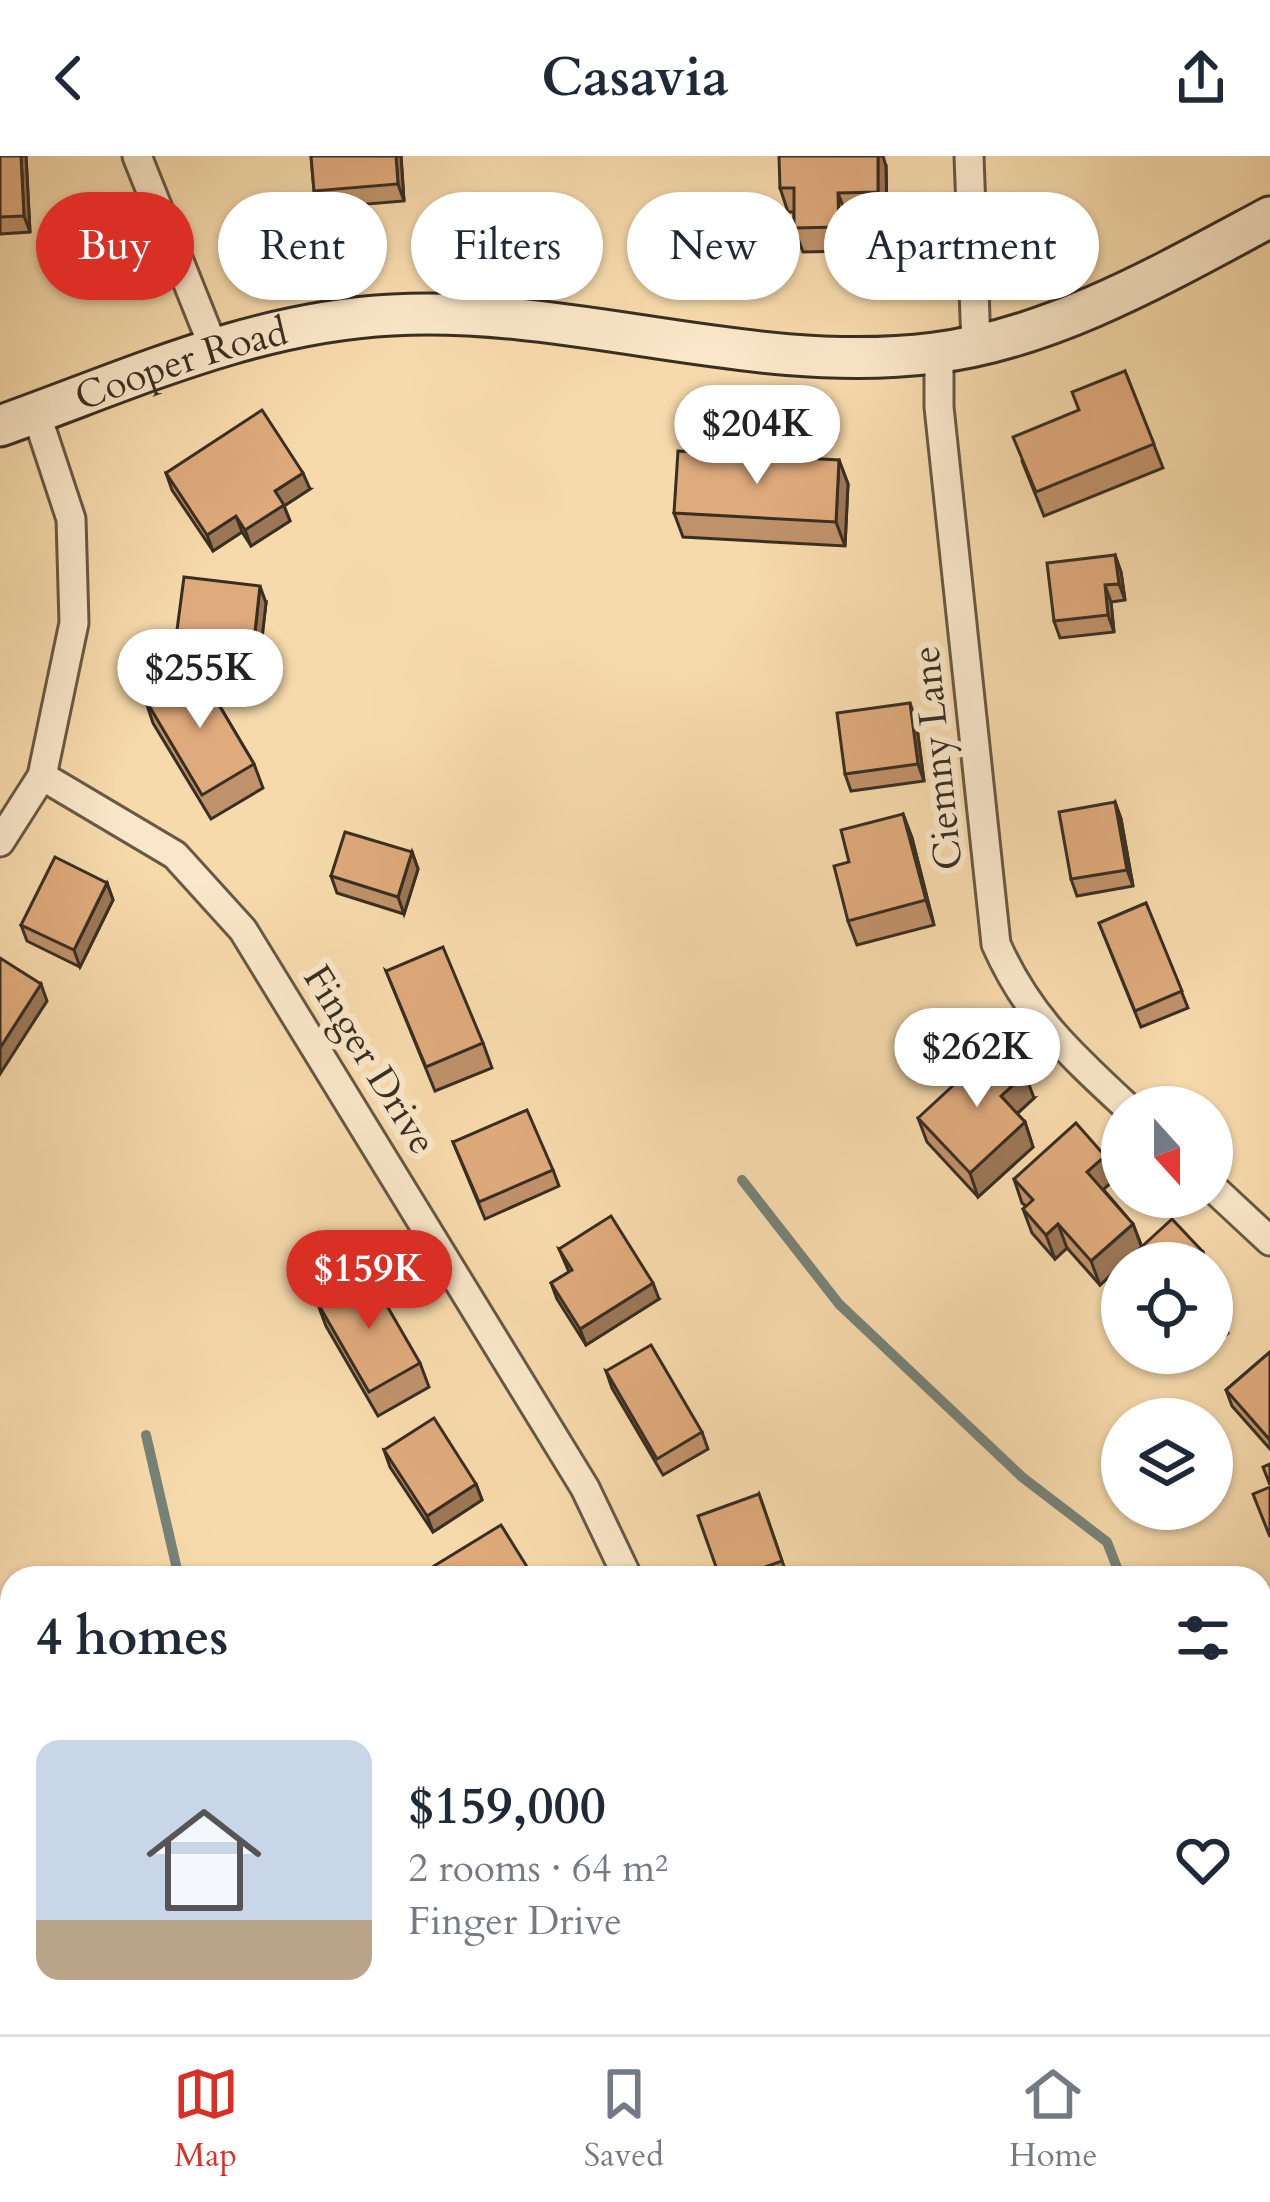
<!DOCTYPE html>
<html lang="en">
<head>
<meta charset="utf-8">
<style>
	:root { --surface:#fff; --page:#f6f6f7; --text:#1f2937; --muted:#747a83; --line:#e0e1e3; --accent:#d93025 }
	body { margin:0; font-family:Cardo,serif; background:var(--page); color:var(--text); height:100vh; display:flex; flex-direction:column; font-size:45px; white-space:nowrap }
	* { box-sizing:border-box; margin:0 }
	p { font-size:39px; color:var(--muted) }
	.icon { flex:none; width:66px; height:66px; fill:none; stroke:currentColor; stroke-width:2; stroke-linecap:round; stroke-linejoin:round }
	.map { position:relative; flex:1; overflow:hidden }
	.drawer { position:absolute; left:0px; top:1410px; width:1272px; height:468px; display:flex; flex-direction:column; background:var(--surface); border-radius:36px 36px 0 0; box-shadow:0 3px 9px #0004 }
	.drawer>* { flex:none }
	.guide { position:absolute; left:36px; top:36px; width:1200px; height:108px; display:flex; gap:24px }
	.needle { width:78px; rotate:159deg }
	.tools { position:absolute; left:1101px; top:930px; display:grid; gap:24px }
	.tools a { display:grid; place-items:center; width:132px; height:132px; border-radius:50%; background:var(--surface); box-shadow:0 3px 9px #0004; font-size:60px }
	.price { position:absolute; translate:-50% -102px; padding:0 27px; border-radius:42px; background:#fff; color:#222; font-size:39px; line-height:78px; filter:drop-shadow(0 3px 6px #0008) }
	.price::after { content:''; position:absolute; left:50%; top:72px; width:36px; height:27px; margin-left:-18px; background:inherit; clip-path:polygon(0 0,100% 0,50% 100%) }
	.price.on { background:var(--accent); color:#fff }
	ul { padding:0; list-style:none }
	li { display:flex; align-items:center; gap:36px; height:300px; padding:0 36px }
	li span { display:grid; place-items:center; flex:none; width:336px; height:240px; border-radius:24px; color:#555 }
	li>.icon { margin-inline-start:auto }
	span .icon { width:144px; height:144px; fill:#fffc; stroke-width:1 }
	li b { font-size:51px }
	h2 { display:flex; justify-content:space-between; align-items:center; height:144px; padding:0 36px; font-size:51px }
	.pill { padding:0 42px; border-radius:54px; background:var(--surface); box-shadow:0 3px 9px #0004; font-size:42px; line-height:108px }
	.pill.on { background:var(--accent); color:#fff }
	header { display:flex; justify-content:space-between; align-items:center; height:156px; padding:0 36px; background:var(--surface); font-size:54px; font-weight:700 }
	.tab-bar { display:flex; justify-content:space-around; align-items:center; height:168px; border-top:3px solid var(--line); background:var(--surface); font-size:33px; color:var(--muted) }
	.tab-bar a { display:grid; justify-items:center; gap:6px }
	.tab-bar .on { color:var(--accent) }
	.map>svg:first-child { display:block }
</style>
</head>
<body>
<header><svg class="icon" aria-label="back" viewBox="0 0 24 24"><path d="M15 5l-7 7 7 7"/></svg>Casavia<svg class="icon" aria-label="share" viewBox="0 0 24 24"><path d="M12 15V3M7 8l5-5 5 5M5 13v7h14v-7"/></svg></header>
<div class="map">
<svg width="1270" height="1878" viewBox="0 0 1270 1878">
	<rect width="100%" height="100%" fill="#f7daac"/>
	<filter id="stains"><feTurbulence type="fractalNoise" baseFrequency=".00167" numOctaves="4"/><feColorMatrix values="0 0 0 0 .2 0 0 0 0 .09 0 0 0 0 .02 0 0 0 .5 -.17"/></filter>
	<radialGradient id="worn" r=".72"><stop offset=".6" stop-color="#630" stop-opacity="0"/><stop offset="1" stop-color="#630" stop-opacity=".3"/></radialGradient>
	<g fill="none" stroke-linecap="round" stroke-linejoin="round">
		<g stroke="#768278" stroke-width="10">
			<polyline points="742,1024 839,1148 1022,1321 1107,1386 1121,1422"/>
			<polyline points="146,1279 179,1422"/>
			<polyline points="1260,1840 1270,1859"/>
			<polyline points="89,1878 94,1866"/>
		</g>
		<g stroke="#685944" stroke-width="33">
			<g id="street">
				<polyline points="137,0 213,190"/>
				<polyline points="969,0 976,188"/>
				<path d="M939,197v54l57,537c31,71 75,111 131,163"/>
				<polyline points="42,620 175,699 243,774 585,1332 628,1422"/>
				<polyline points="0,686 42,620 74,467 71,363 36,257"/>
				<polyline points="1212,1031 1270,1085"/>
				<polyline points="808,1866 815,1878"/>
				<polyline points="572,1878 581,1866"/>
			</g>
		</g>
		<g stroke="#392e22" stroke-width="45">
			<g id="secondary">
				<path id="s1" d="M0,270c129,-46 252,-104 392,-111 181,-10 360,61 542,38 118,-14 233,-81 336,-136"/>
			</g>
		</g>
		<use href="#street" stroke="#fae7c9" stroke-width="27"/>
		<use href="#secondary" stroke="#fae7c9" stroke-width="39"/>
	</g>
	<g fill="#c0926b" stroke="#392e22" stroke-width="3">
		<polygon points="0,0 26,0 30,76 0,78"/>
		<polygon points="311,0 401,0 404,45 320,52 314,35"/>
		<polygon points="886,10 887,60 847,61 847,95 803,96 794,72 794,56 788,56 780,32"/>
		<polygon points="1125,215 1163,312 1044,360 1022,305"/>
		<polygon points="839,304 848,328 845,390 683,381 674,357"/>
		<polygon points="166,317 310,333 284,350 290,365 251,390 242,376 213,395 172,334"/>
		<polygon points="1115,399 1121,416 1125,444 1111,446 1114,476 1060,482 1054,465"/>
		<polygon points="266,447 261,486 271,502 266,539 209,532 254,608 263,632 211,663 153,567 145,543 177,524 172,512"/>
		<polygon points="916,564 924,625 851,635 845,618"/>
		<polygon points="1115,646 1121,663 1133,730 1077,740 1071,723"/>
		<polygon points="903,658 912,682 934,769 857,789 848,765 849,706"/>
		<polygon points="412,696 418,713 404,758 337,737 331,720"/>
		<polygon points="107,727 113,744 80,811 27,785 21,769"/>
		<polygon points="1146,747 1188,852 1141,871 1099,767"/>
		<polygon points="386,815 483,887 492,912 435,935"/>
		<polygon points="1034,942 1017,958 1025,966 1033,991 978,1041 927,986 918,962"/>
		<polygon points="453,986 553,1014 559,1030 485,1063"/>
		<polygon points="1105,1000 1114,1024 1103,1033 1133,1068 1142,1091 1203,1096 1122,1107 1122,1152 1117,1146 1108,1122 1111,1119 1100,1129 1067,1092 1055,1103 1032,1077 1023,1053 1026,1050 1022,1047 1014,1023"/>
		<polygon points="559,1093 659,1143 586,1189 557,1143 551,1127 569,1116"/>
		<polygon points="317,1146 420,1207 429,1231 378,1260 326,1170"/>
		<polygon points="1270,1196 1270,1293 1232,1250 1226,1234"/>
		<polygon points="1180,1197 1206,1197 1192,1210"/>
		<polygon points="606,1215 702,1276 708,1293 663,1319 612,1232"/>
		<polygon points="384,1294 476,1328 482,1344 433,1376 390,1311"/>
		<polygon points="759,1338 788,1422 720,1422"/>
	</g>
	<g fill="#9c7757" stroke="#392e22" stroke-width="3">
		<polygon points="21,0 26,0 30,76 24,60"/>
		<polygon points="396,0 401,0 404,45 398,28"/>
		<polygon points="878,0 883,0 886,10 887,60 878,36"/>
		<polygon points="838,37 847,61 847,95 839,71"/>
		<polygon points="839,304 848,328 845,390 836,366"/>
		<polygon points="303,317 310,333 284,350 290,365 251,390 245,374 275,335"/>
		<polygon points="236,360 242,376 213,395 207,379"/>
		<polygon points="1115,399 1121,416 1125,444 1119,428"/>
		<polygon points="1105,429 1111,446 1114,476 1108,459"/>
		<polygon points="260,430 266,447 260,501 254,485"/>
		<polygon points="265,486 271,502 266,539 260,522"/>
		<polygon points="910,547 916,564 924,625 918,608"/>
		<polygon points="1115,646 1121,663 1133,730 1127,714"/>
		<polygon points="903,658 912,682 934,769 926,744"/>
		<polygon points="412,696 418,713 404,758 398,741"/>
		<polygon points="107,727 113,744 80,811 74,794"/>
		<polygon points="41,828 47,845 0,918 0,892"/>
		<polygon points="1025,918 1034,942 1010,964 1001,940"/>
		<polygon points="1025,966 1033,991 978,1041 970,1017"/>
		<polygon points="1105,1000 1114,1024 1096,1040 1087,1016"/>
		<polygon points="1058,1068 1067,1092 1055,1103 1046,1079"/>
		<polygon points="1133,1068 1142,1092 1125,1107 1122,1107 1122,1109 1100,1129 1091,1105"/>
		<polygon points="1203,1096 1207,1107 1191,1107"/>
		<polygon points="653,1127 659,1143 586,1189 580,1173"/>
		<polygon points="1219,1153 1228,1177 1212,1192 1212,1160"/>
		<polygon points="1187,1197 1206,1197 1192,1210"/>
		<polygon points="476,1328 482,1344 433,1376 427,1360"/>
		<polygon points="435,1866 452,1866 448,1878 431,1878"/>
	</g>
	<g fill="#dfaa7c" stroke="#392e22" stroke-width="3">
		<polygon points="0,0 21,0 24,60 0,61"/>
		<polygon points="311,0 396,0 398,28 314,35"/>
		<polygon points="779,0 878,0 878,36 838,37 839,71 794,72 794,32 780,32"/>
		<polygon points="1125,215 1154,288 1036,336 1013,281 1079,254 1072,236"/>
		<polygon points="262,254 303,317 275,335 284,349 245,374 236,360 207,379 166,317"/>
		<polygon points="678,295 839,304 836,366 674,357"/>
		<polygon points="1115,399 1119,428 1105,429 1108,459 1054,465 1047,407"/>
		<polygon points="184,421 260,430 254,485 265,486 260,522 199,515 197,512 193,514 172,512"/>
		<polygon points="197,512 254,608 202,639 145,543"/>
		<polygon points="910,547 918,608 845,618 837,557"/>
		<polygon points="1115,646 1127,714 1071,723 1059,656"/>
		<polygon points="903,658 926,744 848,765 834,710 849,706 841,674"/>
		<polygon points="345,676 412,696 398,741 331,720"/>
		<polygon points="55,701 107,727 74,794 21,769"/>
		<polygon points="1146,747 1182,835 1135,855 1099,767"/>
		<polygon points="443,791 483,887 426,911 386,815"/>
		<polygon points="0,802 41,828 0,892"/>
		<polygon points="998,888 1025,918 1001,940 1025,966 970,1017 918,962"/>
		<polygon points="527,954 553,1014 479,1046 453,986"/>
		<polygon points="1076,967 1105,1000 1087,1016 1133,1068 1091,1105 1058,1068 1046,1079 1023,1053 1033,1044 1014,1023"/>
		<polygon points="611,1060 653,1127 580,1173 551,1127 572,1114 559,1093"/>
		<polygon points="1172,1063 1203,1096 1191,1107 1124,1107"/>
		<polygon points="1122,1109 1122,1137 1108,1122"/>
		<polygon points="368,1117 420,1207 369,1236 317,1146"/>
		<polygon points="1212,1146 1219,1153 1212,1160"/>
		<polygon points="651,1189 702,1276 657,1303 606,1215"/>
		<polygon points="1270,1196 1270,1282 1269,1283 1226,1234"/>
		<polygon points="434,1262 476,1328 427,1360 384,1294"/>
		<polygon points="1270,1308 1270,1329 1263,1311"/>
		<polygon points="1270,1331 1270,1381 1253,1338"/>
		<polygon points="759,1338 782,1405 734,1422 720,1422 698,1360"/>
		<polygon points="501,1369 534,1422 441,1422 434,1410"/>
		<polygon points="375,1866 435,1866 431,1878 371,1878"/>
		<polygon points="898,1866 962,1866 969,1878 906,1878"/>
	</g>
	<g text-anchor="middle" stroke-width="12" stroke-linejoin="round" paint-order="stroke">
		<g font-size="39" fill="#392e22" stroke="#fae7c9">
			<text dy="14" stroke="none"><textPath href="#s1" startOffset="192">Cooper Road</textPath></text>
			<text transform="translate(936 602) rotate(-96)" y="14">Ciemny Lane</text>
			<text transform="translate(371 903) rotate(58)" y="14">Finger Drive</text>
		</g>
	</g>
	<rect width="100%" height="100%" filter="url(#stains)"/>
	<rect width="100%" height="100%" fill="url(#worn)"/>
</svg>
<div class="tools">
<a><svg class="needle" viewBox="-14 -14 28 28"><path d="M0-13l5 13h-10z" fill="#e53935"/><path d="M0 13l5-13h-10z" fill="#747a83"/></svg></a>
<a><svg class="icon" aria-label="locate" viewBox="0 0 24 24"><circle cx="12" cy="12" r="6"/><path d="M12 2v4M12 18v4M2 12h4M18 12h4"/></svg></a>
<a><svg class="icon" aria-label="layers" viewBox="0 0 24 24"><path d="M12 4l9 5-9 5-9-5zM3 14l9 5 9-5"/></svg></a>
</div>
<b class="price" style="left:757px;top:331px">$204K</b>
<b class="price" style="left:200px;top:575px">$255K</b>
<b class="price" style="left:977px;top:954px">$262K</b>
<b class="price on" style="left:369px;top:1176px">$159K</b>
<div class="guide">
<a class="pill on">Buy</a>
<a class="pill">Rent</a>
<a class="pill">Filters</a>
<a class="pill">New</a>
<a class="pill">Apartment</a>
</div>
<section class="drawer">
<h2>4 homes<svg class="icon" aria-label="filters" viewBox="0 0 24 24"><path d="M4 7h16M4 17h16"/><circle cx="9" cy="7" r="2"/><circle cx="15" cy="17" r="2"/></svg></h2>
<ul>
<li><span style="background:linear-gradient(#c9d6e8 75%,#b9a48a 0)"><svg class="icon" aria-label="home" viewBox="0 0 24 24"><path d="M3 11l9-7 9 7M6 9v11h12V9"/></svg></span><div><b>$159,000</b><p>2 rooms · 64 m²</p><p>Finger Drive</p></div><svg class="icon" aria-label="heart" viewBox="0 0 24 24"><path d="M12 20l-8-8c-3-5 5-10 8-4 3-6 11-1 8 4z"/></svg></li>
</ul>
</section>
</div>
<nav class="tab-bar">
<a class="on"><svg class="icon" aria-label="map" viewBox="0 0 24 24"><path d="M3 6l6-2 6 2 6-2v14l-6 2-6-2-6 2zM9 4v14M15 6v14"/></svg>Map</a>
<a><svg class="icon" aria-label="saved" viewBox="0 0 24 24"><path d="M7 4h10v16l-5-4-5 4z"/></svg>Saved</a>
<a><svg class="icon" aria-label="home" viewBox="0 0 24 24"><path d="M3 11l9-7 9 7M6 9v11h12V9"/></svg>Home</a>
</nav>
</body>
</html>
